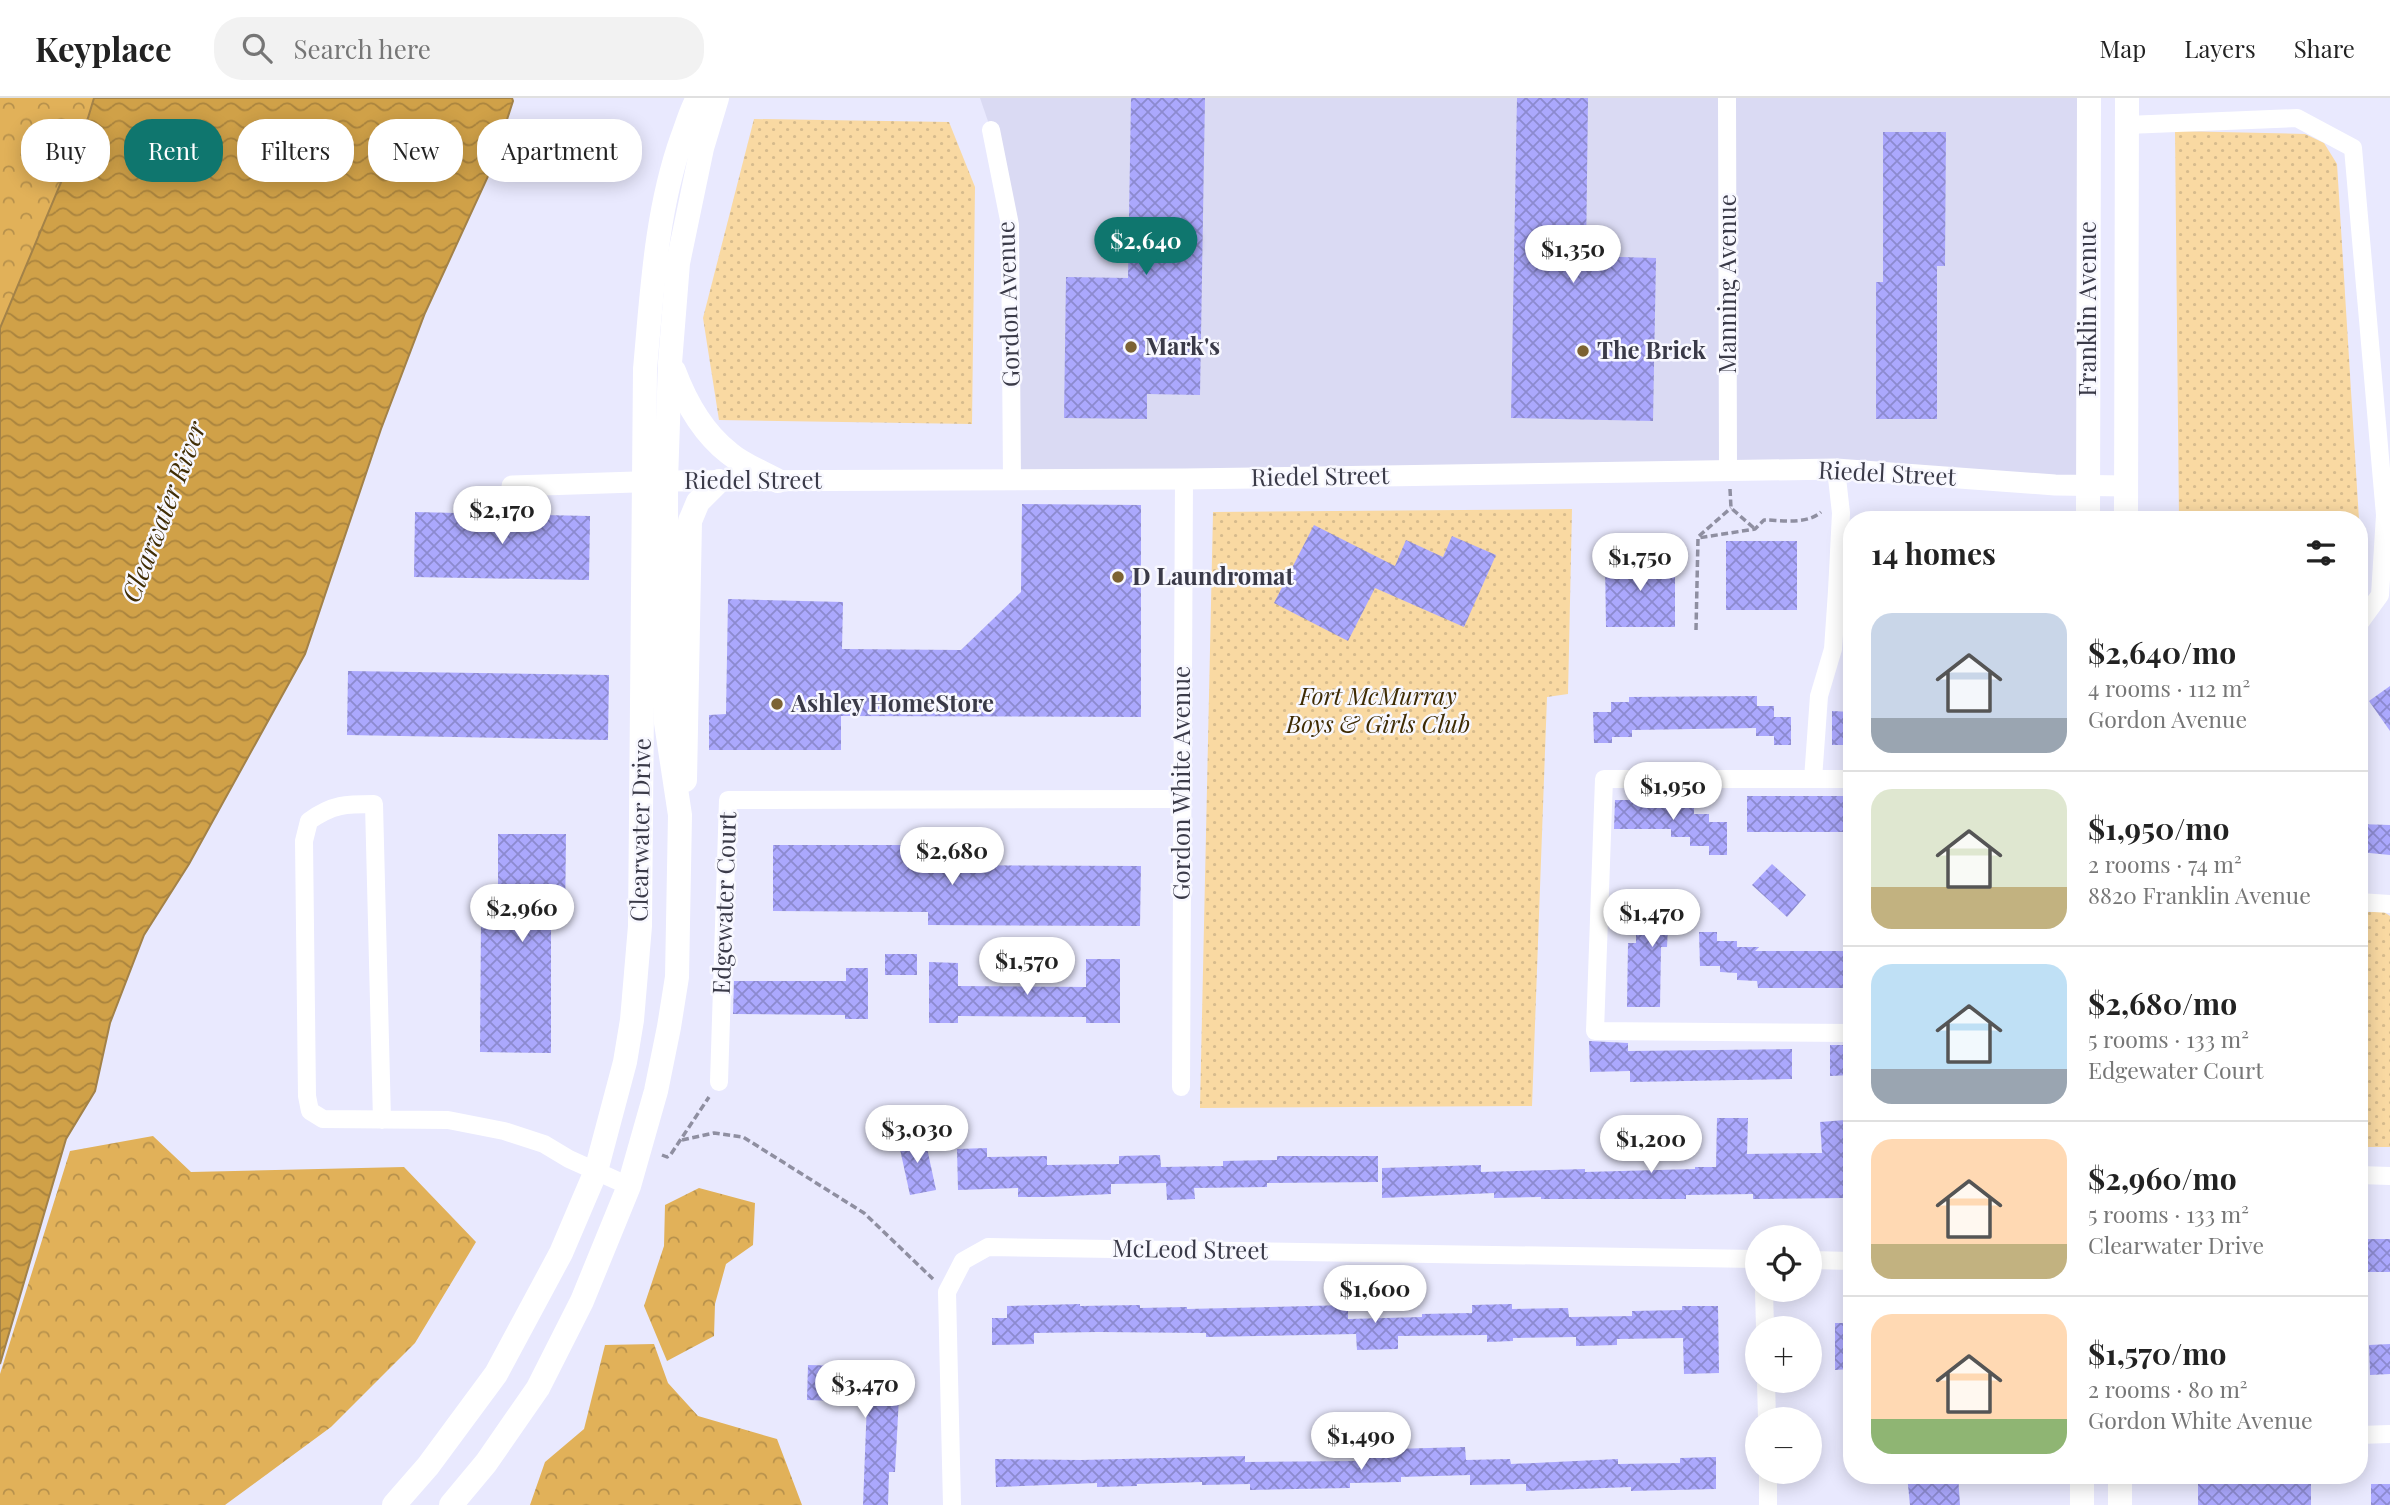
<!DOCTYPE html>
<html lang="en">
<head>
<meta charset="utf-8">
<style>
	:root { --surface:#fff; --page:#f2f2f2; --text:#222; --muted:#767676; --line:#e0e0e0; --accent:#0f766e }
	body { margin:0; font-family:"Playfair Display",serif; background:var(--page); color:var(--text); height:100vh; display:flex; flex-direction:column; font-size:26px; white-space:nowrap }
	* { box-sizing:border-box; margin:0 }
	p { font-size:23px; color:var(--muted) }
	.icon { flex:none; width:38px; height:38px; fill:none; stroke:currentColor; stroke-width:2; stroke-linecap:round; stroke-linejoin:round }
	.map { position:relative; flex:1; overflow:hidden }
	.details { position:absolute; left:1843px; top:413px; width:525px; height:973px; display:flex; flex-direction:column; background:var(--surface); border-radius:28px; box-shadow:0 4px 18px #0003 }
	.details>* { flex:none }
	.banner { position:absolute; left:21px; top:21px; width:665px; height:63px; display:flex; gap:14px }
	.buttons { position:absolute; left:1745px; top:1127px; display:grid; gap:14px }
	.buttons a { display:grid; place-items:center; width:77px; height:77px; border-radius:50%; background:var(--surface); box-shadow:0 4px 18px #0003; font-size:35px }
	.price { position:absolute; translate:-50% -60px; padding:0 16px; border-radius:24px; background:#fff; color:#222; font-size:23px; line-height:46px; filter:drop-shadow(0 2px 4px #0008) }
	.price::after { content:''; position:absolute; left:50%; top:42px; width:21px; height:16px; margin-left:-10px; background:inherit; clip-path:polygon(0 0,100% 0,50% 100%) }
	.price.on { background:var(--accent); color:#fff }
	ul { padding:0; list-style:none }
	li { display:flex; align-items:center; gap:21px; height:175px; padding:0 28px }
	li+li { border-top:2px solid var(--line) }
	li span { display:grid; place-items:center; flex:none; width:196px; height:140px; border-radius:21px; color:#555 }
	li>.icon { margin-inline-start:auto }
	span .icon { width:84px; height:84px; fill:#fffc; stroke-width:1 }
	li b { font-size:30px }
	h2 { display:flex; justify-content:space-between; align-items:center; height:84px; padding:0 28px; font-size:30px }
	.chip { padding:0 24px; border-radius:28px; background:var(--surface); box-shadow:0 4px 18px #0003; font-size:24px; line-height:63px }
	.chip.on { background:var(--accent); color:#fff }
	header { display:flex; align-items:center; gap:42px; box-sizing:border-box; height:98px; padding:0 35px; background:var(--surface); border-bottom:2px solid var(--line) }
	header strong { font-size:33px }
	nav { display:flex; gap:38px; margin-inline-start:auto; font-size:24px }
	.search { width:490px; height:63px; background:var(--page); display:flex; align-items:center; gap:18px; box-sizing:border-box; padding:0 24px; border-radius:28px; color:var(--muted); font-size:26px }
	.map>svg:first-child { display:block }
</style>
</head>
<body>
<header>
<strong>Keyplace</strong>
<div class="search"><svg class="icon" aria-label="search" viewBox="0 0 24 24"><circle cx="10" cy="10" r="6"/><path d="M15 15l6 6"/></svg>Search here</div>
<nav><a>Map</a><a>Layers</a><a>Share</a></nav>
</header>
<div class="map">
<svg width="2390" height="1407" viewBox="0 0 2390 1407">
	<defs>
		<pattern id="green-dots" width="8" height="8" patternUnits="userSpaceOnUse" patternTransform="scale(1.75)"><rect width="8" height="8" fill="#f9d9a2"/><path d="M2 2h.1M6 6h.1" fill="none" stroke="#d6bb8d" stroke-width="1.8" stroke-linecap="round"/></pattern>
		<pattern id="forest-crowns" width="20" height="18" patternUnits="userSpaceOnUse" patternTransform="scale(1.75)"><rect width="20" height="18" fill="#e1b159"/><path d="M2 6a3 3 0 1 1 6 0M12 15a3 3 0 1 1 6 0" fill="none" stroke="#b7914c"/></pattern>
		<pattern id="water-waves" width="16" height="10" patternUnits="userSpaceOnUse" patternTransform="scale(1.75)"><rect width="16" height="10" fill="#d0a148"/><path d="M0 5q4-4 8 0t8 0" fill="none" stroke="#aa843e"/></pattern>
		<pattern id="building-cross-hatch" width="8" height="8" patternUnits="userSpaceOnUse" patternTransform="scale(1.75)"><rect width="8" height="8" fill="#aba8fd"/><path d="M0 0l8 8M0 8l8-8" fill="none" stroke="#8c8acf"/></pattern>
	</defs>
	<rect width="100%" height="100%" fill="#e9e9fe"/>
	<polygon fill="#dadaf3" points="980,0 2089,0 2088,387 1836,371 1012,380 1010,127 991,32"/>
	<g fill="url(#green-dots)">
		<polygon points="754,21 949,24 975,89 972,326 719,322 703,220"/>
		<polygon points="2175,33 2305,36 2324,45 2337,66 2359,422 2179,422"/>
		<polygon points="1572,411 1568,596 1547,599 1532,1008 1200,1010 1213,414"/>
		<polygon points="2359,814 2384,814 2390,818 2390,1049 2359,1049"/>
	</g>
	<g fill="url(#forest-crowns)">
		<polygon points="0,0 94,0 88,20 0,230"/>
		<polygon points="153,1038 191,1074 404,1069 476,1144 415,1245 331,1329 225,1407 0,1407 0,1276 70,1053"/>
		<polygon points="699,1090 755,1105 753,1147 726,1166 715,1206 714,1238 667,1263 644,1208 664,1148 665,1107"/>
		<polygon points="654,1246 668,1285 698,1318 777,1341 802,1407 530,1407 545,1364 584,1331 605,1247"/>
	</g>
	<polygon fill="url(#water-waves)" stroke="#a38248" stroke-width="2" points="94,0 512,0 513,3 490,74 425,215 381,331 305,556 189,766 144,837 110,925 95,993 66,1041 0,1266 0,230 88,20"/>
	<g fill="url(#building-cross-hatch)">
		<polygon points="1131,0 1205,0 1200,297 1147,296 1147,321 1064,320 1066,179 1128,180"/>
		<polygon points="1517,0 1588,0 1586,158 1656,160 1653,323 1511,320"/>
		<polygon points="1883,34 1946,34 1945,168 1937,168 1937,321 1876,321 1876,184 1883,184"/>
		<polygon points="1022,406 1141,407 1141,619 841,618 841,652 709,652 709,617 726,616 728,501 843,504 842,551 961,552 1021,494"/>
		<polygon points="415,414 590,418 589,482 414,479"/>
		<polygon points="1314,427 1395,468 1406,442 1443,459 1452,438 1496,457 1464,529 1375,490 1348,543 1274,505"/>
		<rect x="1726" y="443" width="71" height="69"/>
		<polygon points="1605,461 1675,461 1675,529 1606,529"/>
		<polygon points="348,573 609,577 608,642 347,637"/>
		<polygon points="2390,588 2390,633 2369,603"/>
		<polygon points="1757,598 1757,608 1774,608 1774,619 1791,619 1791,647 1774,647 1774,638 1756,638 1756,630 1632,632 1632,639 1612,639 1612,645 1594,645 1593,614 1611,614 1611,604 1629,604 1629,599"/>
		<polygon points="1832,613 1852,614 1852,647 1832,647"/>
		<rect x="1747" y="698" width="105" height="36"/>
		<polygon points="1615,702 1694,702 1694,716 1709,716 1709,724 1727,724 1727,757 1709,757 1709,748 1690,748 1690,739 1671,739 1671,731 1614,731"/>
		<polygon points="2359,726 2390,727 2390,757 2359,754"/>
		<polygon points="498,736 566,736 565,825 551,825 551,955 480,954 481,822 498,822"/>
		<polygon points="773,747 938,747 938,767 1141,768 1140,828 928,827 928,814 773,813"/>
		<polygon points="1772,766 1806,797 1787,819 1752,787"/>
		<polygon points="1651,793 1682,794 1682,829 1668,828 1667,849 1661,849 1660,909 1627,909 1628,845 1636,845 1636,830 1645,830 1645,811 1650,811"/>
		<polygon points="1699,834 1717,834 1717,843 1737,843 1737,849 1759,849 1755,853 1852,853 1852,890 1758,890 1757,883 1737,882 1737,875 1720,874 1720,868 1700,868"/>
		<rect x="885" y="856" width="32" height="21"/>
		<polygon points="1086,861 1120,861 1120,925 1086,925 1086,919 958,918 958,925 929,925 929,864 958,865 958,888 1086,889"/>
		<polygon points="846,870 868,870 868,921 845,921 845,917 733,916 734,883 846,883"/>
		<polygon points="1589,943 1628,945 1628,953 1792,951 1792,981 1630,984 1630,973 1590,974"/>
		<polygon points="1830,947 1852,947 1852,977 1830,978"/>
		<polygon points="1717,1020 1748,1020 1747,1056 1822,1055 1820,1024 1845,1022 1847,1056 1843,1057 1844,1100 1753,1101 1753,1096 1686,1097 1686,1101 1541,1101 1541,1099 1494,1100 1494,1095 1382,1100 1382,1070 1481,1067 1481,1074 1585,1071 1585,1074 1695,1071 1695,1069 1716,1069"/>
		<polygon points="924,1036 936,1092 910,1097 898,1042"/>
		<polygon points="987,1050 987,1059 1047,1058 1047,1067 1119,1066 1119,1058 1160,1057 1161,1069 1223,1068 1223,1063 1277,1062 1277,1058 1378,1058 1378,1084 1267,1085 1267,1089 1194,1090 1195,1101 1167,1102 1166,1085 1111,1086 1111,1096 1048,1099 1018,1099 1018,1090 958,1092 957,1051"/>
		<rect x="2359" y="1141" width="31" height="33"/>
		<polygon points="1080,1206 1080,1208 1140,1207 1140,1210 1187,1209 1187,1211 1348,1207 1348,1221 1422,1219 1422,1216 1472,1215 1472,1207 1512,1206 1512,1211 1568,1210 1569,1219 1632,1218 1632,1213 1682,1212 1682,1208 1718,1208 1719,1275 1684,1276 1683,1240 1617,1241 1617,1247 1576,1248 1576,1239 1513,1240 1513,1243 1487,1244 1487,1237 1398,1238 1398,1251 1357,1252 1356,1236 1206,1239 1206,1235 1098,1234 1034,1235 1034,1246 992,1247 992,1220 1007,1220 1007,1208"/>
		<polygon points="1835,1225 1852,1225 1852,1271 1835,1272"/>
		<polygon points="2390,1246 2390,1276 2370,1277 2369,1247"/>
		<polygon points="808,1267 851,1268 850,1278 900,1280 895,1374 889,1374 888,1407 863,1407 867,1304 807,1302"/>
		<polygon points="1465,1349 1466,1362 1510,1361 1511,1366 1618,1361 1618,1366 1680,1365 1680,1360 1716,1359 1716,1391 1631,1393 1631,1389 1526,1393 1526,1386 1470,1387 1470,1377 1401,1379 1401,1384 1350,1385 1350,1390 1250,1392 1250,1386 1202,1387 1202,1384 1137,1386 1137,1388 1097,1389 1097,1385 996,1389 995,1361 1081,1362 1245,1358 1245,1364 1358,1363 1357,1352"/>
		<polygon points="1907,1377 1958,1377 1960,1407 1910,1407"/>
		<rect x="2198" y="1377" width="113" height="30"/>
		<rect x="2371" y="1386" width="19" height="21"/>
	</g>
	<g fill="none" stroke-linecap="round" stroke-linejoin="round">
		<g stroke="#8f8fa1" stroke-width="3.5" stroke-dasharray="7 3.5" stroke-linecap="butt">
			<polyline points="1730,391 1731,410 1755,431"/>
			<polyline points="1699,438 1731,410"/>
			<path d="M1696,532l2,-92 57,-9 9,-9c17,0 43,5 57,-8"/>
			<polyline points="682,1042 714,1035 743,1039 864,1115 933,1181"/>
			<polyline points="662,1057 667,1059 671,1056 709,999"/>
		</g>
		<g stroke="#fff" stroke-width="18">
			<polyline points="1727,0 1728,373"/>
			<polyline points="2127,27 2297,20 2353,50 2385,417 2380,497 2359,526"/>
			<polyline points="991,32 1010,127 1012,380"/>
			<polyline points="1813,681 1819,598 1833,551 1837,493 1841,415 1836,371"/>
			<polyline points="1852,681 1604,681 1595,933 1852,935"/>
			<polyline points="2359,804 2390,806"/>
			<polyline points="719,984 728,702 1181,701"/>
			<polyline points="1181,989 1184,381"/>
			<path d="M382,1022l-8,-316c-28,0 -41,0 -65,17l-5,20 3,255 3,15 13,8 125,1 56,11 40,13 25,15 60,27"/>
			<polyline points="2359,1077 2390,1078"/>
			<polyline points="1810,1162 1852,1163"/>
			<polyline points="1764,1192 1765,1230"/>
			<polyline points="1766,1283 1767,1321"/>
			<polyline points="2359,1337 2390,1336"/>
			<polyline points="1768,1374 1768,1407"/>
			<polyline points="952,1407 947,1194 963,1163 988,1149 1757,1161"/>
		</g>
		<polyline stroke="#fff" stroke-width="21" points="512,388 666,383 1184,381 1836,371 2055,387 2127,388"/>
		<g stroke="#fff" stroke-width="24">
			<path d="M674,273c12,32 28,61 55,82 14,12 33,19 49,28"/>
			<polyline points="2088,422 2089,0"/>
			<polyline points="2126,422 2127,0"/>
			<polyline points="685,682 690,423 698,404 719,383"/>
			<polyline points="2120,1377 2120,1407"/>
			<path d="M394,1407l34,-39 68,-92 65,-121 35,-82 29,-109 7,-42 8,-94 5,-557c7,-77 11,-158 37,-231 5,-13 9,-28 16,-40"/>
			<polyline points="451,1407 486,1365 538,1290 582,1203 629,1088 656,993 669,929 677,879 680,717 666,625 666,383 670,265 678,165 702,50 717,0"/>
			<polyline points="2082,1407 2082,1377"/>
		</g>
	</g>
	<g fill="#7c6233" stroke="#f8f8ff" stroke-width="2.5">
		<circle cx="1131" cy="249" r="7"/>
		<circle cx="1583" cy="253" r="7"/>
		<circle cx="1118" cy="479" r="7"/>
		<circle cx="777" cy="606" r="7"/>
	</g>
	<g text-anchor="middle" stroke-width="5" stroke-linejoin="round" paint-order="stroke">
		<g font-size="24" fill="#3a3a48" stroke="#f8f8ff">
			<text transform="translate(1728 186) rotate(-90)" y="8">Manning Avenue</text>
			<text transform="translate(1009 206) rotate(-92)" y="8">Gordon Avenue</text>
			<text transform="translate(2088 211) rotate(-90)" y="8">Franklin Avenue</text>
			<text transform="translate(1887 376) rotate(3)" y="8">Riedel Street</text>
			<text transform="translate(1320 379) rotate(-1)" y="8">Riedel Street</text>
			<text x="753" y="391">Riedel Street</text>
			<text transform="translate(1182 685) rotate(-90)" y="8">Gordon White Avenue</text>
			<text transform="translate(641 732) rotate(-89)" y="8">Clearwater Drive</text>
			<text transform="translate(725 805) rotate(-88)" y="8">Edgewater Court</text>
			<text transform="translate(1190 1152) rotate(1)" y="8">McLeod Street</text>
		</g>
		<g font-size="24" font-weight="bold" fill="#3a3a48" stroke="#f8f8ff" text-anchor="start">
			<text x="1145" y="257">Mark's</text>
			<text x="1597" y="261">The Brick</text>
			<text x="1132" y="487">D Laundromat</text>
			<text x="791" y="614">Ashley HomeStore</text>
		</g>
		<g font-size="24" font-style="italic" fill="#3e2b03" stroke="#f8f8ff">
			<text x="1378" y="607">Fort McMurray<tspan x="1378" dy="28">Boys &amp; Girls Club</tspan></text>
		</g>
		<g font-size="26" font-style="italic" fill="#402d05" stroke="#f8f8ff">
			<text transform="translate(164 414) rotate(-69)" y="9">Clearwater River</text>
		</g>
	</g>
</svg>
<div class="buttons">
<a><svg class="icon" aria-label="locate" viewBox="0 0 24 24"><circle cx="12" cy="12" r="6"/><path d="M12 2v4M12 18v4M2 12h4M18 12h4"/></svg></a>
<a>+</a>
<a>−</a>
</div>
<b class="price on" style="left:1146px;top:179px">$2,640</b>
<b class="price" style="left:1573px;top:187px">$1,350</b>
<b class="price" style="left:502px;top:448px">$2,170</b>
<b class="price" style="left:1640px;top:495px">$1,750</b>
<b class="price" style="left:1673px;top:724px">$1,950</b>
<b class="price" style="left:952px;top:789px">$2,680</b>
<b class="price" style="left:522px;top:846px">$2,960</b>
<b class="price" style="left:1652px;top:851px">$1,470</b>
<b class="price" style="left:1027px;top:899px">$1,570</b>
<b class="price" style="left:917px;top:1067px">$3,030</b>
<b class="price" style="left:1651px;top:1077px">$1,200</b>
<b class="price" style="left:1375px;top:1227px">$1,600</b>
<b class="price" style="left:865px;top:1322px">$3,470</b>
<b class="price" style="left:1361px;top:1374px">$1,490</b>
<div class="banner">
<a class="chip">Buy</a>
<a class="chip on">Rent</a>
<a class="chip">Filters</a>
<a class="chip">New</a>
<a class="chip">Apartment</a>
</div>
<section class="details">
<h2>14 homes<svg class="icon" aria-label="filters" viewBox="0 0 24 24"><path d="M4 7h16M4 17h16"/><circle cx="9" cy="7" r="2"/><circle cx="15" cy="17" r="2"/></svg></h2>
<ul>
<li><span style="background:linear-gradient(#c9d6e8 75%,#9aa5b1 0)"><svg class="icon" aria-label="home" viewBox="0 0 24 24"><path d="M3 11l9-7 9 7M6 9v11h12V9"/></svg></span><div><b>$2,640/mo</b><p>4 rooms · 112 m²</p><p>Gordon Avenue</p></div></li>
<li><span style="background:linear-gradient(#dfe7d0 70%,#c2b280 0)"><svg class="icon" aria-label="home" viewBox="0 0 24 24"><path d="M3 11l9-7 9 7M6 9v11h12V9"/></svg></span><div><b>$1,950/mo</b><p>2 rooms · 74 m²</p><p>8820 Franklin Avenue</p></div></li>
<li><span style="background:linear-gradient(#bfe0f5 75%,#9aa5b1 0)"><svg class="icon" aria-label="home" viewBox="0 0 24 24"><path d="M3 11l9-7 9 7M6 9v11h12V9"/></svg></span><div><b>$2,680/mo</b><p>5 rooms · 133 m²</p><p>Edgewater Court</p></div></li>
<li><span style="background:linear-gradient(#ffd9b3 75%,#c2b280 0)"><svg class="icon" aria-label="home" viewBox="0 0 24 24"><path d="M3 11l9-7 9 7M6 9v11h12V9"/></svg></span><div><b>$2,960/mo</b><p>5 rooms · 133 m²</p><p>Clearwater Drive</p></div></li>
<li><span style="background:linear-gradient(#ffd9b3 75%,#8fb573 0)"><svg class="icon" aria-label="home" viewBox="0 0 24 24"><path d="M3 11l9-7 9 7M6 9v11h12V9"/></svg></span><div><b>$1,570/mo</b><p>2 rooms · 80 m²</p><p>Gordon White Avenue</p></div></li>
</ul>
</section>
</div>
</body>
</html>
